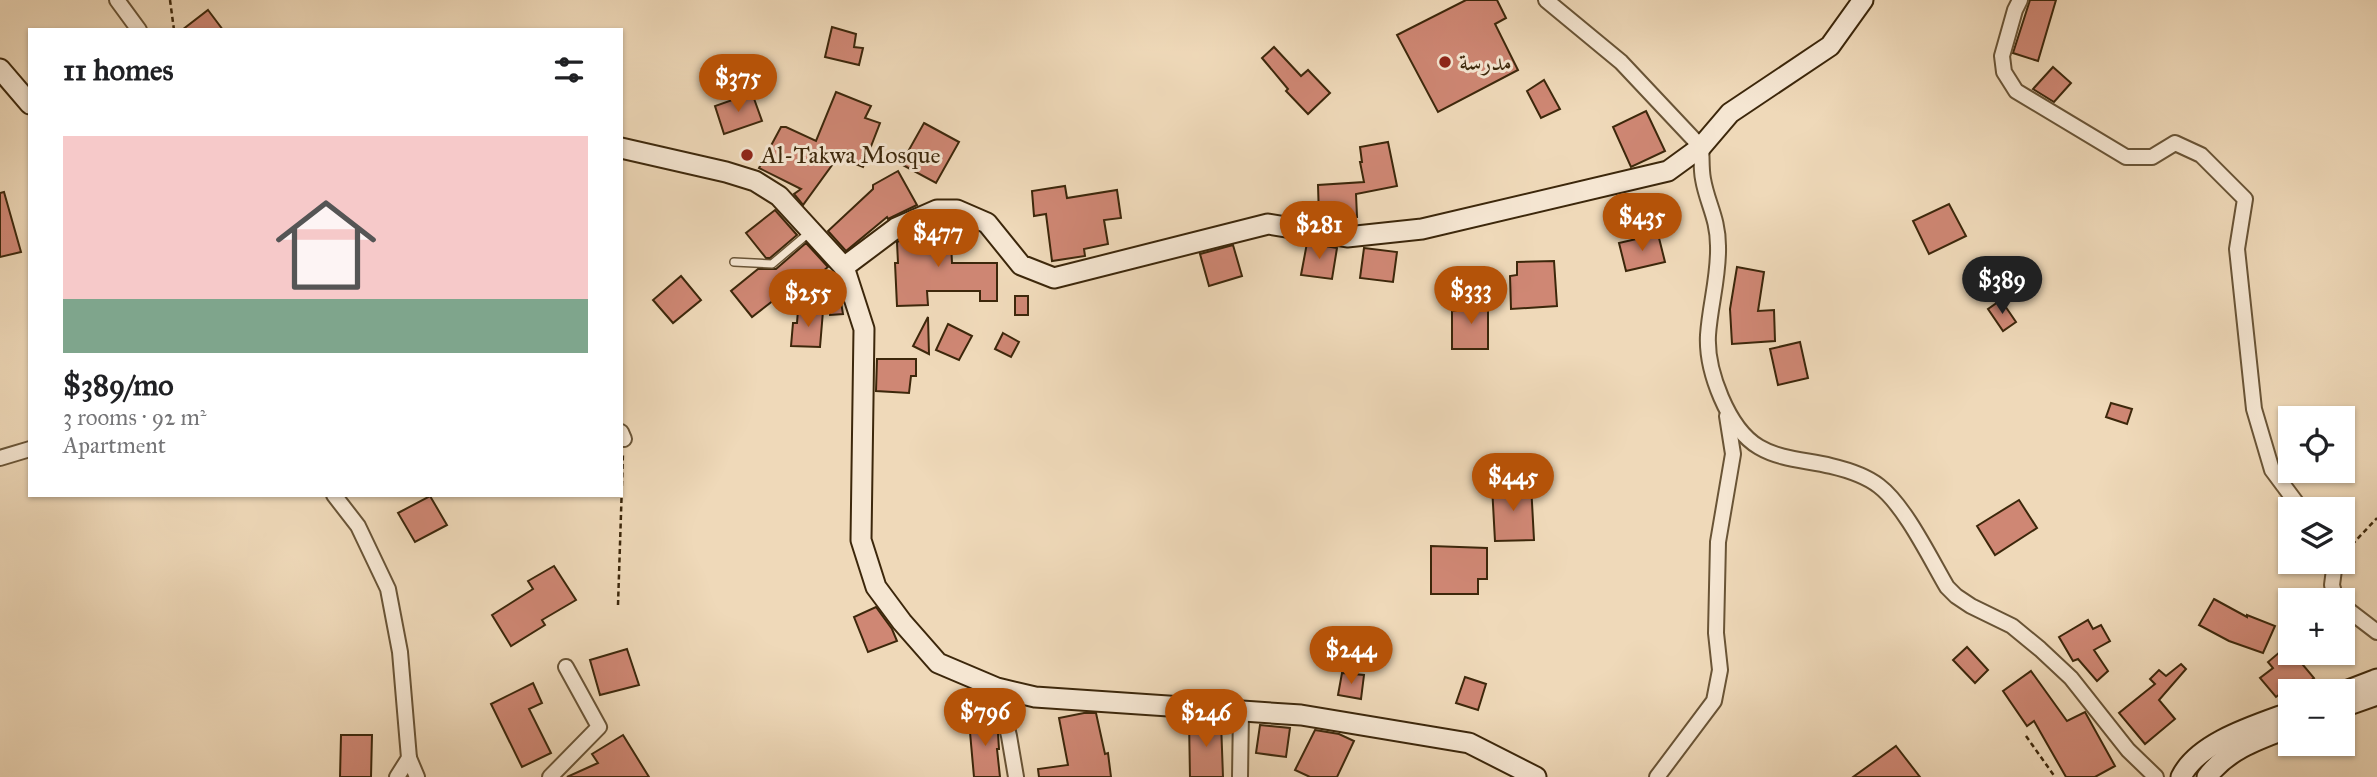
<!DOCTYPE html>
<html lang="en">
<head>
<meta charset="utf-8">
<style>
	:root { --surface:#fff; --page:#f2f2f2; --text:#202124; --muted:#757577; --line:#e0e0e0; --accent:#b45309 }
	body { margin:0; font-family:"IM FELL Great Primer",Amiri,serif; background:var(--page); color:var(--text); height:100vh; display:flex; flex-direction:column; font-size:26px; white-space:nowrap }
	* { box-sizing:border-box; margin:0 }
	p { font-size:23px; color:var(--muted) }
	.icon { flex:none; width:38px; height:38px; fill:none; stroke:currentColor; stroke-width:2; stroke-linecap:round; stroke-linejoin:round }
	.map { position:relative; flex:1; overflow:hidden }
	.panel { position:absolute; left:28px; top:28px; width:595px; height:469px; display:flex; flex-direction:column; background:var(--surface); border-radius:0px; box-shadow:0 2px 5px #0004 }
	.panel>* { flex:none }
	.buttons { position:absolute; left:2278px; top:406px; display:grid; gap:14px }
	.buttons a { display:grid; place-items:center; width:77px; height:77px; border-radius:0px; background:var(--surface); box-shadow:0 2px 5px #0004; font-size:35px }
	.price { position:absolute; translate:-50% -60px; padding:0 16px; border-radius:24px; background:var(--accent); color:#fff; font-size:23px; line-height:46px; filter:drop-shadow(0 2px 4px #0008) }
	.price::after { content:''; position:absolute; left:50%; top:42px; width:21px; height:16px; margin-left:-10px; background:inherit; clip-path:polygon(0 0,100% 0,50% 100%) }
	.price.active { background:#222; color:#fff }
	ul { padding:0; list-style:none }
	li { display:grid; align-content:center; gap:14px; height:371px; padding:0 35px }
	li+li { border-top:2px solid var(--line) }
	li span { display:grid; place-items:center; height:217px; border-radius:0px; color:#555 }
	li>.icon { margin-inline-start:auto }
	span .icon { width:126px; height:126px; fill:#fffc; stroke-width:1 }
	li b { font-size:30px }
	h2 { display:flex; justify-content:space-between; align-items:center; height:84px; padding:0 35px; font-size:30px }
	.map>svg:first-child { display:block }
</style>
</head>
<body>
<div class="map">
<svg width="2377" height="777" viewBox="0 0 2377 777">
	<rect width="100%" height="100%" fill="#efd9b9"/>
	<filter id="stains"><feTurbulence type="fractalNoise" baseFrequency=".00286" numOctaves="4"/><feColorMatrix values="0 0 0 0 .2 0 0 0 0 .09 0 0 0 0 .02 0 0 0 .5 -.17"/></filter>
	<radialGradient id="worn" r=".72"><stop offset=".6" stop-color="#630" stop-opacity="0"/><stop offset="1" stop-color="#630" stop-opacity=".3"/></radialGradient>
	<g fill="#cf8774" stroke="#3c270b" stroke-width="2">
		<polygon points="1466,0 1497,0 1506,18 1495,24 1518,70 1438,112 1397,35"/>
		<polygon points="2030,0 2056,0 2038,61 2013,53"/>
		<polygon points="208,10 223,30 182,30"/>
		<polygon points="832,27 856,34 854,47 863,48 859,65 825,57"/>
		<polygon points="1274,47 1301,76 1308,70 1330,93 1308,114 1286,91 1288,89 1262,58"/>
		<polygon points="2053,67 2071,83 2054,102 2033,89"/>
		<polygon points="1544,80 1560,109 1541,118 1527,91"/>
		<polygon points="836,92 871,106 865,118 880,123 863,167 838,157 803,205 794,194 801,189 759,168 781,127 786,127 816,141"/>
		<polygon points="752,93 762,121 724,134 715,106"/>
		<polygon points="1646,111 1665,151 1631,167 1613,127"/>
		<polygon points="924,123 959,142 936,183 901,164"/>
		<polygon points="1388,142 1397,186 1356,194 1357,217 1319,218 1318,185 1364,182 1360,162 1362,162 1360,147"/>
		<polygon points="898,171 917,205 888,219 887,217 846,251 828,231 873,189 873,185"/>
		<polygon points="1065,186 1067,198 1117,190 1121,218 1104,220 1108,244 1084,249 1085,256 1052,261 1046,214 1034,216 1032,191"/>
		<polygon points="4,192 21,252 0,257 0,193"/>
		<polygon points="1949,204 1966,236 1929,254 1913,221"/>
		<polygon points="775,210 797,235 770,258 766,258 746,233"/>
		<polygon points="940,222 950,222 952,263 997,263 997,301 980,301 980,291 927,291 928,305 897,306 895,263 898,263 897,242"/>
		<polygon points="1658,234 1665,262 1626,271 1619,243"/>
		<polygon points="806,243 828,267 800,290 801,279 752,317 731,291 758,269 776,269"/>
		<polygon points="1307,243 1337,248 1332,279 1301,275"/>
		<polygon points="1233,245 1242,276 1209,286 1200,254"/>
		<polygon points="1364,248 1397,252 1393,282 1360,278"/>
		<polygon points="1554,261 1557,306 1511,309 1510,276 1517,275 1517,262"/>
		<polygon points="1737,267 1764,272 1758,311 1774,310 1775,341 1732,344 1730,309"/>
		<polygon points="681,276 701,300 673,323 653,300"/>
		<polygon points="829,296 840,296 843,314 830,315"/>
		<rect x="1015" y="296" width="13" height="19"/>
		<polygon points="1466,300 1488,300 1488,349 1452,349 1452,311 1466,311"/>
		<polygon points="2001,300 2016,322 2003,331 1988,309"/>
		<polygon points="798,310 823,311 820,347 791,346 793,323 797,323"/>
		<polygon points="928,317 929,354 913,346"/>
		<polygon points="948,324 972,336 959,360 936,350"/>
		<polygon points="1003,333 1019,342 1011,357 995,349"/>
		<polygon points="1800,342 1808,378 1778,385 1770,349"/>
		<polygon points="877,359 916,359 916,376 911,376 909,393 876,391"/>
		<polygon points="2111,403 2132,409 2127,424 2106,417"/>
		<polygon points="1531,484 1534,540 1495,541 1492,486"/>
		<polygon points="430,496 447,525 415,542 398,513"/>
		<polygon points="2019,500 2037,528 1995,555 1977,526"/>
		<polygon points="1431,546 1487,548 1487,579 1478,579 1478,594 1431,594"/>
		<polygon points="554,566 576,600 542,620 545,625 511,646 492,615 533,589 528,581"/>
		<polygon points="2214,599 2247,617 2247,615 2275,626 2263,653 2229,641 2199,625"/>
		<polygon points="876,607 892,629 897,641 868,652 854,617"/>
		<polygon points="2088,620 2093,629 2101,625 2110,641 2094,650 2108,671 2097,681 2078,659 2073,661 2059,637"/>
		<polygon points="2287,646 2291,653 2293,653 2314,678 2298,690 2293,684 2276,697 2260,678 2273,668 2268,662"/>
		<polygon points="1967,647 1988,670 1975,683 1953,660"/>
		<polygon points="627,649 639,685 600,695 590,660"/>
		<polygon points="2181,664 2186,669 2159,700 2175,719 2145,744 2119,713 2155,684 2150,679 2159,670 2166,676"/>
		<polygon points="2031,671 2067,721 2085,712 2115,766 2095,777 2066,777 2034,721 2027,726 2003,691"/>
		<polygon points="1342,673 1364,675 1361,699 1338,695"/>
		<polygon points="1465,677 1486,684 1478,710 1456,703"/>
		<polygon points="533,683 542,703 529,709 551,753 522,767 491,704"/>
		<polygon points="1084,713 1096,713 1105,754 1108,753 1111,777 1039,777 1038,769 1068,765 1059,718"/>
		<polygon points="995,718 998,734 999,749 997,749 1000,777 974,777 969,721"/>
		<polygon points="1189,720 1221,722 1223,777 1190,777"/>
		<polygon points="1260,725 1290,728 1286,757 1256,753"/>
		<polygon points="1315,730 1339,734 1354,741 1337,777 1310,777 1295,770"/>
		<polygon points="341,735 372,735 371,777 340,777"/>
		<polygon points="623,735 649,777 567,777 598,763 592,754"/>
		<polygon points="1896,746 1920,777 1853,777"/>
	</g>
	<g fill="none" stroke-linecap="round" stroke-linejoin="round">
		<g stroke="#695436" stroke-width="10">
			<polyline id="lane" points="734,262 772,264 810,232"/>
		</g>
		<g stroke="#695436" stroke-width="18">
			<g id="street">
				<polyline points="117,0 139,30"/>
				<path d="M1546,0l75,62 80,85c1,10 0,22 2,32 4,24 15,39 15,67 1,30 -8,59 -10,89 -2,35 20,94 51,112 22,13 48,13 72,19 17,4 34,9 48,20 26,20 51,72 68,101l9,9 15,10 41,20 28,23 31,29 57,72 28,27"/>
				<polyline points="2020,0 2015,10 2002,56 2004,72 2016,91 2126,157 2152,157 2175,143 2201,155 2245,199 2237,249 2254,409 2272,470 2301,509"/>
				<polyline points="621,432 624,439"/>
				<polyline points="0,458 30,449"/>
				<polyline points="334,495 358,526 388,589 400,652 409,758 397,777"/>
				<polyline points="2335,562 2332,585 2336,600"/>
				<polyline points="2343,606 2377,632"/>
				<polyline points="997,688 1009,736 1016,777"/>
				<polyline points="409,758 417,777"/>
				<polyline points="550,777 599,727 566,667"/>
				<polyline points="1240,777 1241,711"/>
				<polyline points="1657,777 1714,701 1720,670 1716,633 1718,542 1733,454 1727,416"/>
			</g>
		</g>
		<g stroke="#3c270b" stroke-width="23">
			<g id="secondary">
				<polyline points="0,69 30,104"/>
				<polyline points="621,148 726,172 755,181 779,196 844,267 864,329 861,540 876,587 902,622 938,663 997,688 1035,697 1301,715 1469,743 1536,777"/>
				<polyline points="844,267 896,228 937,210 957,210 987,223 1021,265 1054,278 1268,224 1347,237 1422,229 1668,171 1701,147 1730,113 1830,46 1863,0"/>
				<polyline points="2343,692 2377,679"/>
				<polyline points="2343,707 2377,695"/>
				<path d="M2181,777c17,-35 75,-52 110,-65"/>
				<path d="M2207,777c21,-28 52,-38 84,-50"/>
			</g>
		</g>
		<g stroke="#3c270b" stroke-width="2.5" stroke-dasharray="5 3.5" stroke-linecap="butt">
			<polyline points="170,0 174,30"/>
			<polyline points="2346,551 2377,518"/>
			<polyline points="618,605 623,453"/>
			<polyline points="2026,736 2055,777"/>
		</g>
		<use href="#lane" stroke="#f5e6d2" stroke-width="7"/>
		<use href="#street" stroke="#f5e6d2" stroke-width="14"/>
		<use href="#secondary" stroke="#f5e6d2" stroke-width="19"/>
	</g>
	<g fill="#8f2418" stroke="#f5e6d2" stroke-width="2.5">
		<circle cx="1445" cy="62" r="7"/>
		<circle cx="747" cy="155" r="7"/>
	</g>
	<g text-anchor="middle" stroke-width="6" stroke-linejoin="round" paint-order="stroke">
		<g font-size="24" fill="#3c270b" stroke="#f5e6d2" text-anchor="start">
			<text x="1459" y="70">مدرسة</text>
			<text x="761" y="163">Al-Takwa Mosque</text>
		</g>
	</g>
	<rect width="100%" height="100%" filter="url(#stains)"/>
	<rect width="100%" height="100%" fill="url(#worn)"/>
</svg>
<div class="buttons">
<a><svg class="icon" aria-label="locate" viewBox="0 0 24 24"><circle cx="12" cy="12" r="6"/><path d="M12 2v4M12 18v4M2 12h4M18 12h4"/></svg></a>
<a><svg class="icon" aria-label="layers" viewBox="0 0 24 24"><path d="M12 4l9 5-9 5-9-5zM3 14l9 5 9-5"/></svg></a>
<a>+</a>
<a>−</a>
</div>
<b class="price" style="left:738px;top:114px">$375</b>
<b class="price" style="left:1642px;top:253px">$435</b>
<b class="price" style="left:1319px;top:261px">$281</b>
<b class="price" style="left:938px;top:269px">$477</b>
<b class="price active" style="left:2002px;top:316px">$389</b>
<b class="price" style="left:1471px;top:326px">$333</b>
<b class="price" style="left:808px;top:329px">$255</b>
<b class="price" style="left:1513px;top:513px">$445</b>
<b class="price" style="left:1351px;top:686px">$244</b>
<b class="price" style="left:985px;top:748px">$796</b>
<b class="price" style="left:1206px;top:749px">$246</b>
<section class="panel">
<h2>11 homes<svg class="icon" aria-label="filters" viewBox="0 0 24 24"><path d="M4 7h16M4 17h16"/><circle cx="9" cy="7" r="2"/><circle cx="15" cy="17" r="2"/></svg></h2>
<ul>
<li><span style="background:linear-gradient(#f6c9c9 75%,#7fa58c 0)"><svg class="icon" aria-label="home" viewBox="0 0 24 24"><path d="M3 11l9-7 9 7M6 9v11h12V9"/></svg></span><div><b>$389/mo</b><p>3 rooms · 92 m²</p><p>Apartment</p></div></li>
</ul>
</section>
</div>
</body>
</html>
